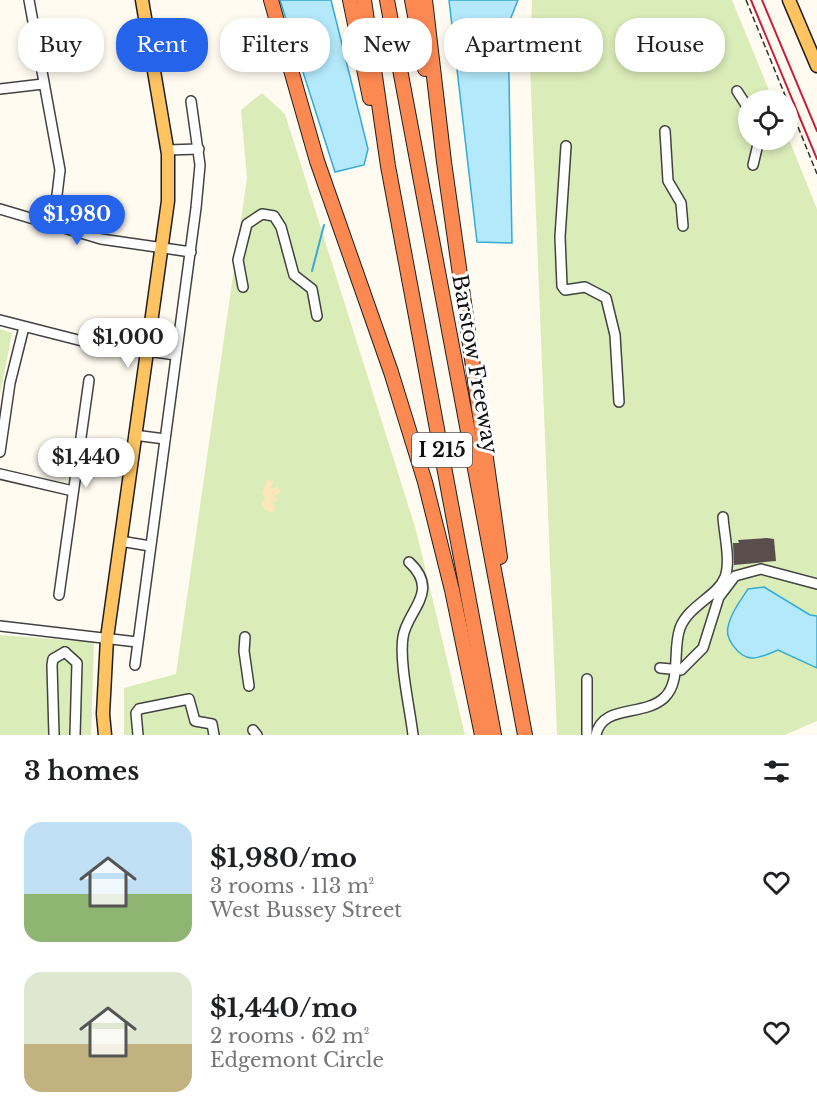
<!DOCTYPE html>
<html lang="en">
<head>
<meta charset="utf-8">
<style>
	:root { --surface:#fff; --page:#f6f6f6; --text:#202124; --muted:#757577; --accent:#2563eb }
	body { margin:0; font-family:"Libre Baskerville",serif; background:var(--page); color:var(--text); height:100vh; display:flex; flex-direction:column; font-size:22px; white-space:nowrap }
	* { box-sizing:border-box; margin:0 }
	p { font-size:20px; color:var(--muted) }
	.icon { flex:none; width:33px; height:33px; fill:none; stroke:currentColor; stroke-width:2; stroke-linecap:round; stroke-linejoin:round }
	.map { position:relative; height:735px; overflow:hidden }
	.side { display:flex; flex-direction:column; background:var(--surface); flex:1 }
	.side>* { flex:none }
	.banner { position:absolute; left:18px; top:18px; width:782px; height:54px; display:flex; gap:12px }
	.buttons { position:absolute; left:738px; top:90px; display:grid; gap:12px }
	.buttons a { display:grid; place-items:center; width:60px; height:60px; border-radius:50%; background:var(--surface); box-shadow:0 3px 9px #0003; font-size:30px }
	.price { position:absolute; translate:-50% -51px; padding:0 14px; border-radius:21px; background:#fff; color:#222; font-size:20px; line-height:39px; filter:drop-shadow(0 2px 3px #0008) }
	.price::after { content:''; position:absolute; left:50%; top:36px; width:18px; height:14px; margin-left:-9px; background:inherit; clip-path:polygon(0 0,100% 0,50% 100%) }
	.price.active { background:var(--accent); color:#fff }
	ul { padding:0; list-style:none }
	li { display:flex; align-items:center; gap:18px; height:150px; padding:0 24px }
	li span { display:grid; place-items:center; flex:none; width:168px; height:120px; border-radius:18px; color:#555 }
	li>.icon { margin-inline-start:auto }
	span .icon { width:72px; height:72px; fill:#fffc; stroke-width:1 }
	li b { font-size:26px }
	h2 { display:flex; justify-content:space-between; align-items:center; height:72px; padding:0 24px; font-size:26px }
	.chip { padding:0 21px; border-radius:24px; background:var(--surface); box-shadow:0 3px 9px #0003; font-size:21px; line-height:54px }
	.chip.active { background:var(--accent); color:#fff }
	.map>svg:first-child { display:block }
</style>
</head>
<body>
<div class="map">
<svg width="817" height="735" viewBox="0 0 817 735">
	<rect width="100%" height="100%" fill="#fffbf1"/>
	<g fill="#daecb8">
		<polygon points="532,0 732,0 773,100 748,100 748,140 788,140 788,137 817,209 817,721 785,735 557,735 530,65"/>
		<polygon points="262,93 285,114 416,530 465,735 124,735 124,688 176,674 247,178 241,110"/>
		<polygon points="0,329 12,333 0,394"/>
		<polygon points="0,635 94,642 91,735 0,735"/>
	</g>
	<polygon fill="#fee6bb" points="267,480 273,481 271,489 278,487 280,490 279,494 274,496 278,500 272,503 276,509 272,512 265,510 262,504 265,499 262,493"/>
	<g fill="#b3e9fa" stroke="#35abd5" stroke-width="1.5">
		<polygon points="280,0 331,0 368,149 364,165 335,172"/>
		<polygon points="449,0 518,0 508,25 512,243 477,242"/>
		<path d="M764,587l46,28 7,1v52l-39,-18c-8,3 -19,9 -27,8 -12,-1 -26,-19 -23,-31 3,-14 12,-26 20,-38z"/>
	</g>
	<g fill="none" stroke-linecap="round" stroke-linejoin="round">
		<polyline stroke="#35abd5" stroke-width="2" points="312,271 324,225"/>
	</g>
	<polygon fill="#594e4b" points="767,538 774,539 776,561 734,565 733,543 739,543 738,540"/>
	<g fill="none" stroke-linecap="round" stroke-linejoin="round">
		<g stroke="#424242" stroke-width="12">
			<g id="minor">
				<polyline points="29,0 60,170 57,195 49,224"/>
				<polyline points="0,89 43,84"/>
				<polyline points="737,91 748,108"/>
				<polyline points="665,131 668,181 681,203 683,226"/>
				<polyline points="566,146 560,237 562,286 565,290 585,287 606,298 615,335 619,402"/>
				<polyline points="167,150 199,149"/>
				<polyline points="753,165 759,140"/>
				<polyline points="0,209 101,239 191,252"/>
				<polyline points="243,287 238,260 247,224 262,214 274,216 281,227 294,275 312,289 317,316"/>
				<polyline points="0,320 90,343 176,355"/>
				<polyline points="134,435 165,439"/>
				<polyline points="0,452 10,383 24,327"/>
				<polyline points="0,474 73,491"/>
				<polyline points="120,541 150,546"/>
				<path d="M409,562c32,30 -2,48 -6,75 -4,25 7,72 10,98"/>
				<polyline points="59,595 89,380"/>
				<polyline points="0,626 137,642"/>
				<polyline points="245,637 244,651 249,686"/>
				<polyline points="65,652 77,663 75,735"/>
				<polyline points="135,665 196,208 200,165 191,101"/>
				<polyline points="660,668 681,670 703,648 719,597 735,576 761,569 817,584"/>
				<polyline points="587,679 587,735"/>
				<polyline points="253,730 257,735"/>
				<polyline points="54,735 52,665 53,659 65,652"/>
				<polyline points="138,735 136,713 139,709 189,699 195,721 212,724 214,735"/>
				<path d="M596,735c6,-31 47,-18 68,-37 18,-17 8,-48 16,-70 9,-23 38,-32 45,-51 6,-16 -1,-43 -2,-60"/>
			</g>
		</g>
		<g stroke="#202020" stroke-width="15">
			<g id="major">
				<polyline points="789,0 817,66"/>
				<polyline points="105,735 103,714 107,638 168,201 168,154 142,0"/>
			</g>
		</g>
		<g stroke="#202020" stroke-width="16">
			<g id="highway">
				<polyline points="271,0 317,161 391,372 425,482 452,590 482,735"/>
				<polyline points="350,0 370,98"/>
				<polyline points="364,0 388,166 494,735"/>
				<polyline points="387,0 525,735"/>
				<polyline points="412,0 425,69"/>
				<polyline points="425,0 444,162 500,557"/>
			</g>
		</g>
		<g stroke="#313131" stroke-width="1.5" stroke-dasharray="6 3" stroke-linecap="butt">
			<polyline points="746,0 787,100"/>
			<polyline points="788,102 817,174"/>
		</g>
		<use href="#minor" stroke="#fff" stroke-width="9"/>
		<use href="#major" stroke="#ffc461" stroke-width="12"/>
		<use href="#highway" stroke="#fc8952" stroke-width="14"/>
		<g stroke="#c81e3d" stroke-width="2">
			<polyline points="751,0 817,159"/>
			<polyline points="762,0 817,131"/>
		</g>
	</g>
	<g text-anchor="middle" stroke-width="6" stroke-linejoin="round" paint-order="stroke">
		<rect fill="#fff" stroke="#575757" stroke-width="1.5" x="412" y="433" width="60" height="34" rx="4.5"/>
		<g font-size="20" font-weight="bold" fill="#0f0f0f">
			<text x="442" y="457">I 215</text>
		</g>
		<g font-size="21" fill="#0f0f0f" stroke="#fff">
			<text transform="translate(475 364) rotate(80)" y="7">Barstow Freeway</text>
		</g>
	</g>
</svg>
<div class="buttons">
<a><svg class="icon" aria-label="locate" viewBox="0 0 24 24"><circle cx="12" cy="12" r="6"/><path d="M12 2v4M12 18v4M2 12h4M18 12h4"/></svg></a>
</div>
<b class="price active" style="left:77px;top:246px">$1,980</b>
<b class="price" style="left:128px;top:369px">$1,000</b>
<b class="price" style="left:86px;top:489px">$1,440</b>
<div class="banner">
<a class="chip">Buy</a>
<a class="chip active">Rent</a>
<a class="chip">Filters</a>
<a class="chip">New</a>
<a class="chip">Apartment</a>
<a class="chip">House</a>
</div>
</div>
<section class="side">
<h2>3 homes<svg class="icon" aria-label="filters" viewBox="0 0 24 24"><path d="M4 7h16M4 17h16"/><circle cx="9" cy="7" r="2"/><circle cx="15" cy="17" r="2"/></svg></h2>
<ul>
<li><span style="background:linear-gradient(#bfe0f5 60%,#8fb573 0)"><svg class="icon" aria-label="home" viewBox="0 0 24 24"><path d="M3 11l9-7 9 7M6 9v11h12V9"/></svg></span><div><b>$1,980/mo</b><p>3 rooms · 113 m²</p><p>West Bussey Street</p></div><svg class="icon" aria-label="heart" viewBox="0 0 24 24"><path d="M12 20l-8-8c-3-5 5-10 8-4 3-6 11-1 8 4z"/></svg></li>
<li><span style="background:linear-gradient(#dfe7d0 60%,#c2b280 0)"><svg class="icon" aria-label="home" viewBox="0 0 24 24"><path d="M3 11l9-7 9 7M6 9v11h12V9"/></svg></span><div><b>$1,440/mo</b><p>2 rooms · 62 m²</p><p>Edgemont Circle</p></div><svg class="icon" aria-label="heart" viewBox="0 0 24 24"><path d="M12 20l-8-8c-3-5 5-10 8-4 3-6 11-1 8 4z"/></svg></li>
</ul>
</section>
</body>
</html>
